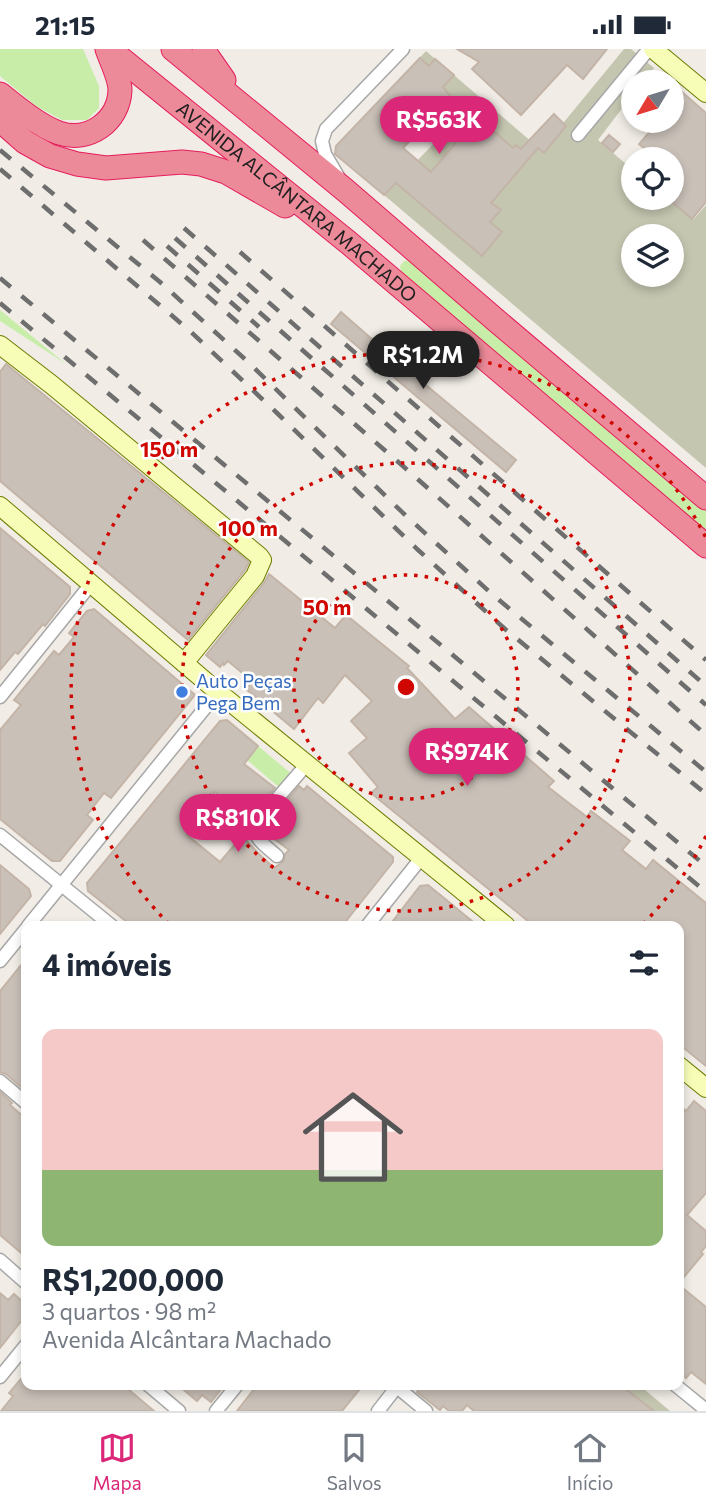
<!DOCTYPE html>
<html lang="pt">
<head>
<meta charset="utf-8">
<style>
	:root { --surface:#fff; --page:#f2f2f3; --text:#1f2937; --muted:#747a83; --line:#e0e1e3; --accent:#db2777 }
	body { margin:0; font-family:Commissioner,sans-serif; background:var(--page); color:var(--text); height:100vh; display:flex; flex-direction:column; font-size:26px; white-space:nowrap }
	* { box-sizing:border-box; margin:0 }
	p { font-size:23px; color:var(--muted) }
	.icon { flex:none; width:38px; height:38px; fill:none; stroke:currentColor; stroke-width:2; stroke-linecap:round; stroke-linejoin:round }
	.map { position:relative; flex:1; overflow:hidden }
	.details { position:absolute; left:21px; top:872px; width:663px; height:469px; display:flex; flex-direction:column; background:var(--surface); border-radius:14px; box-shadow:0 4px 10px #0003 }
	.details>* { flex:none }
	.needle { width:46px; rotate:232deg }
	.fabs { position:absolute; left:621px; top:21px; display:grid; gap:14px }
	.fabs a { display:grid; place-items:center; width:63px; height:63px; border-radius:50%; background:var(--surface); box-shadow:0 4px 10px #0003; font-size:35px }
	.price { position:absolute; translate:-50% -60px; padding:0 16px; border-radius:24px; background:var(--accent); color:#fff; font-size:23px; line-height:46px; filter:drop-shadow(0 2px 4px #0008) }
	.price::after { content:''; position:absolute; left:50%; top:42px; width:21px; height:16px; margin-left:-10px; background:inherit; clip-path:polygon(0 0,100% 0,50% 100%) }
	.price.selected { background:#222; color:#fff }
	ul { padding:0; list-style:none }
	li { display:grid; align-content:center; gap:14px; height:371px; padding:0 21px }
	li span { display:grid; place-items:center; height:217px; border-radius:14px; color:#555 }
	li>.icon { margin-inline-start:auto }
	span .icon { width:126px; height:126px; fill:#fffc; stroke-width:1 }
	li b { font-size:30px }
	h2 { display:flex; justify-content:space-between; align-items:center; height:84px; padding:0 21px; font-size:30px }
	.status { display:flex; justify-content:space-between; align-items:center; height:49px; padding:0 35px; background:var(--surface); direction:ltr }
	.status svg { height:19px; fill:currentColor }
	.tab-bar { display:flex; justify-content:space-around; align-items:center; height:98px; border-top:2px solid var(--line); background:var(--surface); font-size:19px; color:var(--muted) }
	.tab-bar a { display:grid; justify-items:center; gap:4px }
	.tab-bar .selected { color:var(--accent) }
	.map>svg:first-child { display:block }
</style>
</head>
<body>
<div class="status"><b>21:15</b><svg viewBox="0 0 49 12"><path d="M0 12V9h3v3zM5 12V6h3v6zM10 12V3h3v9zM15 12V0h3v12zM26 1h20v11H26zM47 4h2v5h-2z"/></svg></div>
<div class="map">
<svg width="706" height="1362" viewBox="0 0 706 1362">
	<rect width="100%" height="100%" fill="#f1ede6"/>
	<g fill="#c5c6b0" fill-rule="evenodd">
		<path d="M624,0h7l23,19 -11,14h-9l-1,12 -35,46 35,30 1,28h32l27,22 13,-15v263l-322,-273 56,-58 -1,-2 8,-8 -51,-44 30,-32 115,99zM634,187h38v39h-38z"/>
		<polygon points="624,1335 638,1335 670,1362 603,1362"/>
	</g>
	<g fill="#c8eda9">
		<polygon points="0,0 83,0 99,37 99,59 87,71 62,71 36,57 0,27"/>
		<polygon points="412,211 706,460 706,484 402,227 400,217 404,212"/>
		<polygon points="0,261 66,315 0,272"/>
		<polygon points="258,697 293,726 281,740 247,711"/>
	</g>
	<g fill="#c9c0b8" stroke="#c3b4a7" stroke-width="2">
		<polygon points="457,0 607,0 583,30 567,16 521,66 472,20 479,13"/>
		<polygon points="420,9 429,17 435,10 454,26 443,38 452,49 428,77 426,75 403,99 431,123 481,64 495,76 491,80 513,99 516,96 521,100 554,65 566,77 544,104 538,99 491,154 501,161 490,173 502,183 482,207 396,134 384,146 335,105 336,97"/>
		<polygon points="682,43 706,64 706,153 692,170 672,153 672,110 658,110 639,95 659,72 672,72 672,56"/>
		<polygon points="609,86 620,95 613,103 602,94"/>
		<polygon points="341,263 381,298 383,296 411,319 409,322 516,411 506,423 331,275"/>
		<polygon points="6,315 249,513 245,521 188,591 0,432 0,323"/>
		<polygon points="0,479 70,538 70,545 45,577 43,575 18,605 15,603 0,621"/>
		<polygon points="269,525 335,579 346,566 409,617 407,619 455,670 469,658 554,732 548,738 587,768 591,762 630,792 622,801 646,820 653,811 706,854 706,1017 679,995 679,877 534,877 371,744 378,738 349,704 367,689 351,672 372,652 345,626 323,654 318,649 294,680 246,640 252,632 228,612 224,616 223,614 220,618 206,606 264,534"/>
		<polygon points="94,560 195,646 111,749 104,744 87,766 93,771 60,812 52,812 0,770 0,681 21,656 14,651 54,602 59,606 74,588 69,584 87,562"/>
		<polygon points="227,671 258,697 244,715 275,739 248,769 215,743 208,751 212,755 187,786 220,813 242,787 262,808 274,819 284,812 285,805 289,801 264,782 264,779 299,737 304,741 307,737 393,808 393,813 342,877 132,877 88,842 87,834 220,672"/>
		<polygon points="0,816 29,840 31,847 0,885"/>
		<polygon points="428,836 444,849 478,877 389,877 420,837"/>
		<polygon points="26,910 26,1037 23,1040 6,1025 0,1023 0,942"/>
		<polygon points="0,1043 12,1054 10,1056 26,1070 26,1208 0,1186"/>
		<polygon points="694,1052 706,1062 706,1144 687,1166 706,1182 706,1197 701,1203 703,1205 679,1234 679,1056 686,1062"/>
		<polygon points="679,1236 706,1258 706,1335 691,1323 686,1329 679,1323"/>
		<polygon points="0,1244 8,1251 14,1245 26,1256 26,1266 0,1299"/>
		<polygon points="26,1324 26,1335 122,1335 154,1362 1,1362 13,1347 9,1344"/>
		<polygon points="177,1335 225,1335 211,1353 202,1346 197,1352"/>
		<polygon points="258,1335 364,1335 342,1362 237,1362"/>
		<polygon points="423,1335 619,1335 654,1362 474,1362 467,1356 462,1362 449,1362 443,1357 440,1361 417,1343"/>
	</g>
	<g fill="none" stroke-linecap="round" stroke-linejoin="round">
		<g stroke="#a7a7a7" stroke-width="15">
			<g id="street">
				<polyline points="578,86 649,0"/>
				<polyline points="339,129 325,105 322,92 326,80 403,0"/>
				<polyline points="0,648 91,535"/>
				<polyline points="0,786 112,877"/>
				<path d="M277,807c-10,-9 -25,-18 -22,-32l52,-60"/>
				<polyline points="28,877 218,643"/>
				<polyline points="367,877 422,808"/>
				<polyline points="0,912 26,880"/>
				<polyline points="0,1032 26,1054"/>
				<polyline points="0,1211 26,1234"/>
				<polyline points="0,1328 26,1296"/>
				<polyline points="147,1335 179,1362"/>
				<polyline points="674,1335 706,1361"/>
				<polyline points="397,1338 426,1362"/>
				<polyline points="216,1362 238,1335"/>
				<polyline points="378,1362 399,1335"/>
			</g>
		</g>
		<g stroke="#6c7d00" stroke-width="20">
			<g id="secondary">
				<polyline points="653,0 706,44"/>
				<polyline points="0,296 52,336 259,507 262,511 255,527 184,614"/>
				<polyline points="0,457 218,643 506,877"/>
				<polyline points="679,1017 706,1039"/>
			</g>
		</g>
		<g stroke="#e51d5b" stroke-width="25">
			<g id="highway">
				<path id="s1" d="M109,0l240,194 357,303"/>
				<polyline points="173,0 345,141 498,273 706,449"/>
				<polyline points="204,0 208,8 224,31"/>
				<path d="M0,45c16,13 39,32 59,39 30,10 60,-12 61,-43 0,-12 -9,-29 -13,-41"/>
				<polyline points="0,71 25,93 50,107 77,115 106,119 182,113 201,115 226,123 285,157"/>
			</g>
		</g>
		<use href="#street" stroke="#fff" stroke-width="12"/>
		<use href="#secondary" stroke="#f7fdb7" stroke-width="18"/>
		<use href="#highway" stroke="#ec8a99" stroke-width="23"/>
		<g stroke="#6e6e6e" stroke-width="4.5" stroke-dasharray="14 14" stroke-linecap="butt">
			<polyline points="0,101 160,233 247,312 403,464 493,546 706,723"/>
			<polyline points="0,120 190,282 277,364 417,500 505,580 706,745"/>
			<polyline points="184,179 706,637"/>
			<polyline points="175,189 706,656"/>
			<polyline points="143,191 404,418 706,686"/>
			<polyline points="167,197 259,278"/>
			<polyline points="240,203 706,611"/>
			<polyline points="0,229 706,817"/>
			<polyline points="0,254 706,843"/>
		</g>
	</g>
	<g fill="none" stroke="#cf0700" stroke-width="3.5" stroke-dasharray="3.5 7">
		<circle cx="406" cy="638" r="112"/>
		<circle cx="406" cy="638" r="224"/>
		<path d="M706 787A335 335 0 0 1 643 875M169 875A335 335 0 1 1 706 489"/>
	</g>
	<circle fill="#3f7fe0" stroke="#fff" stroke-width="2.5" cx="182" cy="643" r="7"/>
	<g text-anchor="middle" stroke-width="5" stroke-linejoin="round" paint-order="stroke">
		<g font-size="19" fill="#202020" stroke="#fff">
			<text dy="7" stroke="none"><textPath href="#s1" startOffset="242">AVENIDA ALCÂNTARA MACHADO</textPath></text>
		</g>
		<g font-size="19" fill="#366cbe" stroke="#fff" text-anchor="start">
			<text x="196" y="639">Auto Peças<tspan x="196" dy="22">Pega Bem</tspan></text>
		</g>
	</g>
	<circle cx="406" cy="638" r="10" fill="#cf0700" stroke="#fff" stroke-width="3.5"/>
	<g font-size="21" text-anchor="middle" font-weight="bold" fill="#cf0700" stroke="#fff" stroke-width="5" stroke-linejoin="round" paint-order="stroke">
		<text x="169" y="408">150 m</text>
		<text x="248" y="487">100 m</text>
		<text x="327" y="566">50 m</text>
	</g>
</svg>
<div class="fabs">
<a><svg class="needle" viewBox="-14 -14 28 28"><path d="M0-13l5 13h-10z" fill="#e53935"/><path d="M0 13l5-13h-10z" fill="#747a83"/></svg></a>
<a><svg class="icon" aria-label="locate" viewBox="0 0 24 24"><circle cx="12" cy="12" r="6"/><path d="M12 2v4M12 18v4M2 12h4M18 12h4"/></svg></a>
<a><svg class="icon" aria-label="layers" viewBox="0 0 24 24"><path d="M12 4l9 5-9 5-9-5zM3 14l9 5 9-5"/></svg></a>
</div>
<b class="price" style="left:439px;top:107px">R$563K</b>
<b class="price selected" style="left:423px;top:342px">R$1.2M</b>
<b class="price" style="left:467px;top:739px">R$974K</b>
<b class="price" style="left:238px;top:805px">R$810K</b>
<section class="details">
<h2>4 imóveis<svg class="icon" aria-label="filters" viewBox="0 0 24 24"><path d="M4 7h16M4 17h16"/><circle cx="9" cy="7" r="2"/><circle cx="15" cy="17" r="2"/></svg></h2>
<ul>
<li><span style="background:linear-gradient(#f6c9c9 65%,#8fb573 0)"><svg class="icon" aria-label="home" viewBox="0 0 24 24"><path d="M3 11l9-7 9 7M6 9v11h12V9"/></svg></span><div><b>R$1,200,000</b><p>3 quartos · 98 m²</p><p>Avenida Alcântara Machado</p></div></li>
</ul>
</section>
</div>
<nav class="tab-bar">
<a class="selected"><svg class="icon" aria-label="map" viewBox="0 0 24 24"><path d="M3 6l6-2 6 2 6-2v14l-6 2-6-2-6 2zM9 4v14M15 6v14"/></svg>Mapa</a>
<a><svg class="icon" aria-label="saved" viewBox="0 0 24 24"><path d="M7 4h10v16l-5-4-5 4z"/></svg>Salvos</a>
<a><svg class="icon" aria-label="home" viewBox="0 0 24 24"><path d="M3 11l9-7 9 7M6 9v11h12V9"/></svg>Início</a>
</nav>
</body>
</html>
